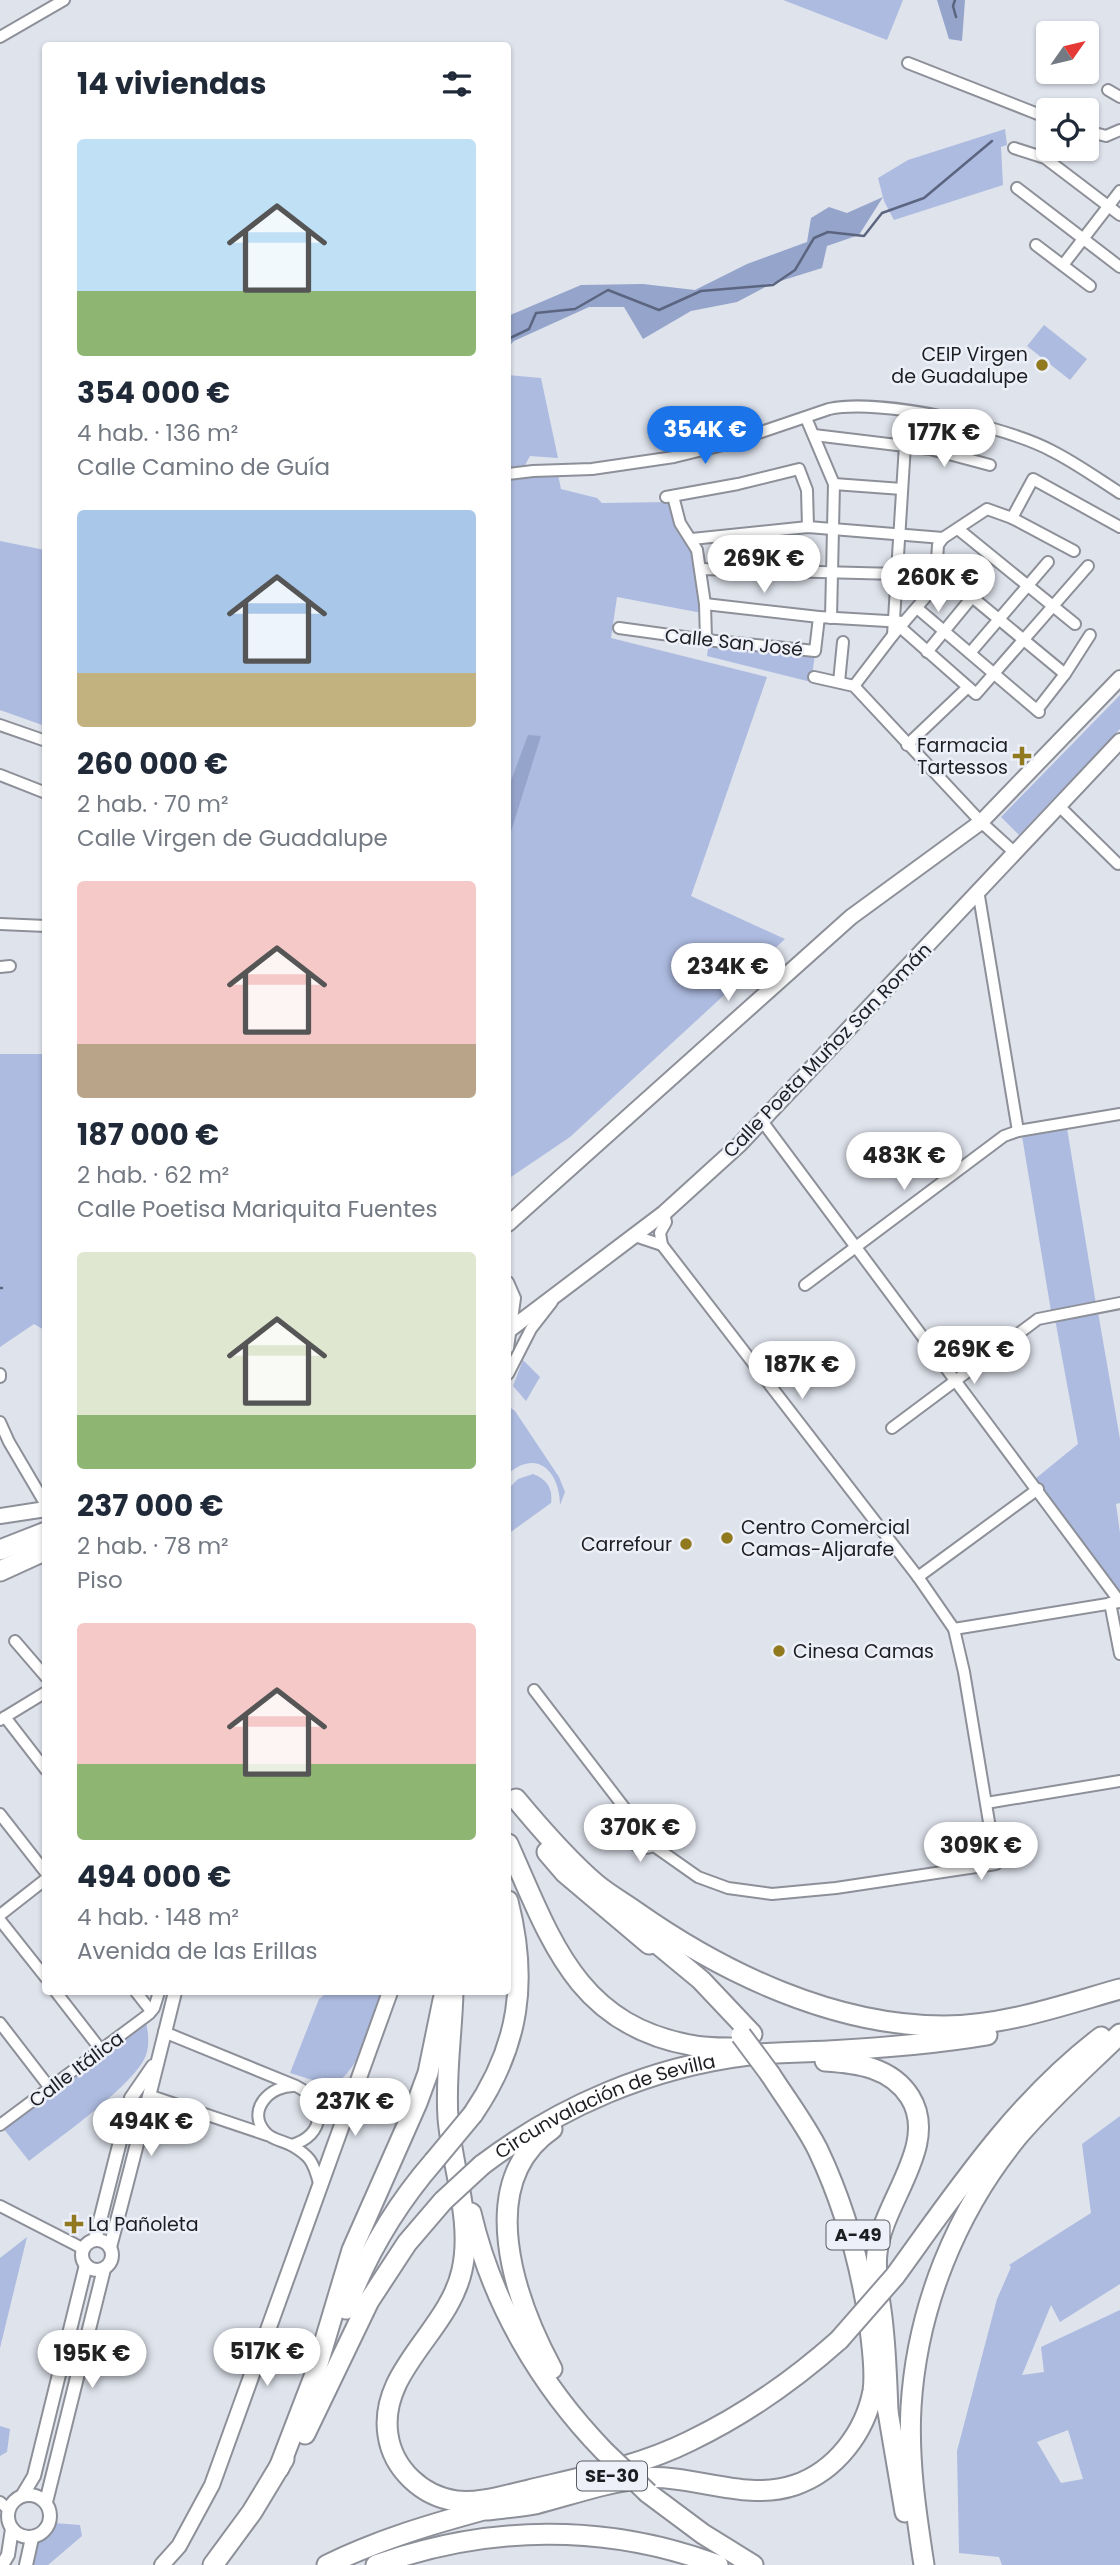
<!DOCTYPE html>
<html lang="es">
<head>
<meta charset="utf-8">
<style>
	:root { --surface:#fff; --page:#f2f2f3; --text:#1f2937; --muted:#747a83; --accent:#1a73e8 }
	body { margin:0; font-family:Poppins,sans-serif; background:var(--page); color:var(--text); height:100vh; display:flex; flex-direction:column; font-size:26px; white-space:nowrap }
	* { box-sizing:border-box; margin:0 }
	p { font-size:23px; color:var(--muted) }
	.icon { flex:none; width:38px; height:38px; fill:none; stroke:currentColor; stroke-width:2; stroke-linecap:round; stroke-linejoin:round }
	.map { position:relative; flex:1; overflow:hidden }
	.sheet { position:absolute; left:42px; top:42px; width:469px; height:1953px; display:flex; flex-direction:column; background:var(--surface); border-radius:7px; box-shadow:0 2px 5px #0004 }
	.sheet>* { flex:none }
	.needle { width:46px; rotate:56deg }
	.fabs { position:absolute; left:1036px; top:21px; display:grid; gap:14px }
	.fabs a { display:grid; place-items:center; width:63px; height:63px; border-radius:7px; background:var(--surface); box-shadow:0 2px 5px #0004; font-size:35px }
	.price { position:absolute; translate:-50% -60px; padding:0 16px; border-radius:24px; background:#fff; color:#222; font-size:23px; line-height:46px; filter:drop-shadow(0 2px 4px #0008) }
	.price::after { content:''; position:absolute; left:50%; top:42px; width:21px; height:16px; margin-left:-10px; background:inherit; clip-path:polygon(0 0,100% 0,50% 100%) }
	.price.active { background:var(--accent); color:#fff }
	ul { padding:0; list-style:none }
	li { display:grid; align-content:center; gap:14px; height:371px; padding:0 35px }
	li span { display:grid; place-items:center; height:217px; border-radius:7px; color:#555 }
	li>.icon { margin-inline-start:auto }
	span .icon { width:126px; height:126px; fill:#fffc; stroke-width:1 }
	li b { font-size:30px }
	h2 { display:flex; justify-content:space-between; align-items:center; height:84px; padding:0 35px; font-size:30px }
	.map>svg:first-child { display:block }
</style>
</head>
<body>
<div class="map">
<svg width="1120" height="2565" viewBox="0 0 1120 2565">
	<rect width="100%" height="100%" fill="#dfe3ec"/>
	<g fill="#adbbe0" fill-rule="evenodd">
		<polygon points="783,0 903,0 887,40"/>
		<polygon points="1005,129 1007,145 1001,147 1003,185 894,220 884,201 878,178 908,160"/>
		<polygon points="1044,325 1087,359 1070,380 1027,346"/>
		<polygon points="508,375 541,378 558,458 530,456 524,467 529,473 557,470 561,489 597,498 602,503 670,502 692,548 702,613 617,597 611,638 767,677 691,896 785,939 570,1137 508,1179"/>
		<polygon points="0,541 45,550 45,726 0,710"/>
		<polygon points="709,642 815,655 811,682 707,656"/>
		<polygon points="1120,695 1120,729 1019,835 1001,817"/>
		<polygon points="0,1054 45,1054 46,1331 34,1324 0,1347"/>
		<polygon points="1067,1128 1096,1304 1051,1311 1022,1136"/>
		<polygon points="1098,1312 1120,1439 1120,1503 1116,1504 1120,1533 1120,1592 1035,1479 1078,1444 1055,1319"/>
		<polygon points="523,1360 540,1377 526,1401 513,1386"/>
		<path d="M508,1406l7,5 44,66 6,15 -5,13c0,-33 -23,-57 -52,-31z"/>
		<path d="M533,1474c14,5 20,15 18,29l-43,31v-45l10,-10z"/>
		<path d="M328,1992h54c-11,32 -19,75 -50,94l-42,-13 29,-74z"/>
		<path d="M146,2022c2,10 4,22 0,33 -10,29 -90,85 -117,106l-26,-33z"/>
		<path d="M1120,2116v168l-60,38 -9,-17 -29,70 22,-3 -3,-25 79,-37v255h-118l-3,-8 -40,-4 -2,-102 40,-152 14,-32 -2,-2 82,-52 -9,-69zM1068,2430l15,49 -22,4 -24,-41z"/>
		<polygon points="27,2237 0,2348 0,2258"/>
		<polygon points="0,2426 10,2429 7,2452 0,2456"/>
		<polygon points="54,2523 80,2525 82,2536 48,2565 29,2565 39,2542 51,2532"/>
	</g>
	<g fill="#95a4ca">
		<polygon points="937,0 965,0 962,41 949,39"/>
		<polygon points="883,197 859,235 827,246 822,268 771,284 737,302 691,311 643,339 624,307 589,307 514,341 508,347 508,316 581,285 643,284 695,290 747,264 807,242 811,218 829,207 847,213"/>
		<polygon points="528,735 541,736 508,841 508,789"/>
	</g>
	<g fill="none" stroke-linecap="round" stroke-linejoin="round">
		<g stroke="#5b6580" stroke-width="2.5">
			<polyline points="955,0 953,6 956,17"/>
			<polyline points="508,339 529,329 536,313 575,309 608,290 659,310 701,291 773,285 795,270 814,238 828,232 864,236 882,213 924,198 992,141"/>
			<polyline points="0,1288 2,1288"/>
		</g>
		<g stroke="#8d9098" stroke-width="14">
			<g id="minor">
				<polyline points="0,37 64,0"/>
				<polyline points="908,63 1048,118"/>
				<polyline points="1108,90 1120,97"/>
				<polyline points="1087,131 1106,136 1120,130"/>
				<polyline points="1014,148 1045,158 1120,215"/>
				<polyline points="1017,188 1120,267"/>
				<polyline points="1036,245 1090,286"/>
				<polyline points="1063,265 1120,191"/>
				<polyline points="806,418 834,484 831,618"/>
				<polyline points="814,435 930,449 990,465"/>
				<path d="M508,474l25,-3 59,-2 82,-12 49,-12 106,-36c51,-11 177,17 223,42 24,12 46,28 68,42"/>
				<polyline points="834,484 902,489"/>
				<polyline points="673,496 680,523 697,550 705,604 706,640"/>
				<polyline points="666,497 738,484 799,469 807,490 808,527"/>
				<polyline points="1012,518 1033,479 1120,527"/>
				<polyline points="958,529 1075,624"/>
				<polyline points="692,539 808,527 943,538 987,509 1012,518 1074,551"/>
				<polyline points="700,569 936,575 949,578 1065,674"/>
				<polyline points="705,604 819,617 904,622"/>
				<polyline points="917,608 1039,712"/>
				<polyline points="900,627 976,694 1088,566"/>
				<polyline points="619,628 706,640 815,651 819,617"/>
				<polyline points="893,635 905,445"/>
				<polyline points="927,652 973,596"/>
				<polyline points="970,653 1048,562"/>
				<polyline points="814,677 854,686 981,822 1014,852"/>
				<polyline points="839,682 843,642"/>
				<polyline points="854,686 893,635 930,592 936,575 938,545 943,538"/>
				<polyline points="1037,710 1065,674 1090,635"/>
				<polyline points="0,725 46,741"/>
				<polyline points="907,745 968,687"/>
				<polyline points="0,775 46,793"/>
				<polyline points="1059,806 1118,864"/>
				<polyline points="978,890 1018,1131"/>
				<polyline points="0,924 46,926"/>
				<polyline points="0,967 10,966"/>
				<polyline points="762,1121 1120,1602"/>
				<polyline points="635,1236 662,1245"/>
				<polyline points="508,1282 515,1298 508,1348"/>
				<polyline points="805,1285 1004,1136 1018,1131 1120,1114"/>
				<polyline points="508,1374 531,1329 552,1302"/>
				<polyline points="0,1377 0,1374"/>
				<polyline points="0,1422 9,1442 46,1505"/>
				<polyline points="892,1428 1038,1319 1120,1303"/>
				<polyline points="918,1577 1038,1489"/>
				<polyline points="1110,1603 1120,1654"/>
				<polyline points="954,1629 1120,1602"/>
				<polyline points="15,1641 46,1677"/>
				<polyline points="534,1690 633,1819"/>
				<polyline points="5,1717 46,1770"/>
				<polyline points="0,1720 46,1692"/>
				<polyline points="986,1803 1120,1781"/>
				<circle cx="645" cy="1831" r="17"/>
				<polyline points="0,1814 46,1873"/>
				<polyline points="654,1846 698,1877 728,1888 772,1894 836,1888 996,1864 964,1672 954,1629 918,1577 662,1245 660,1233 666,1222 664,1213"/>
				<polyline points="0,1915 46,1879"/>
				<polyline points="0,1920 46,1978"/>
				<polyline points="56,1992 101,2050"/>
				<polyline points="136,1992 151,2011"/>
				<polyline points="0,2023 50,2088"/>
				<path d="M164,2032l132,54c31,15 30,50 -5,59 -8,-4 -20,-6 -25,-12 -21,-23 5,-49 30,-47"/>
				<polyline points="309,2093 335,2094 357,2082"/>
				<polyline points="151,2096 267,2135"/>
				<polyline points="0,2125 149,2014 154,2008 159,1992"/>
				<path d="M291,2145c19,11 22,16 28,38"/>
				<polyline points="0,2206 84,2249"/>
				<polyline points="0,2502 9,2510"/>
			</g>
		</g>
		<g stroke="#8d9098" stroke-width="16">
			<g id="tertiary">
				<polyline points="95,2240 131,2098 153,2066"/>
				<circle cx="97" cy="2255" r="15"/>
				<path d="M110,2247c23,-85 44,-170 65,-255"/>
				<circle cx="29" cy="2516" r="21"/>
				<polyline points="22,2496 34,2476 86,2265"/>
				<polyline points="46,2502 104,2269"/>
				<polyline points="2,2565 8,2555 12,2529"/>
				<polyline points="26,2565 32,2538"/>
			</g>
		</g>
		<g stroke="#8d9098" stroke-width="18">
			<g id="secondary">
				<polyline points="508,1224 851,917 981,822 1120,678"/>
				<polyline points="508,1331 664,1213 740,1144 1120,741"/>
				<polyline points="0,1516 46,1509"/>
				<polyline points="162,2565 179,2546 212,2485 390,1992"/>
			</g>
		</g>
		<g stroke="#8d9098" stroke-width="23">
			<g id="motorway">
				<polyline points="0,1550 46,1532"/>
				<polyline points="0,1571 46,1550"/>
				<path d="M516,1799c25,30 50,59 80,85 12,10 26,18 39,27 88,62 199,115 309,115 60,0 119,-21 176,-37"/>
				<path d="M508,1844c42,93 67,180 182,201 17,4 36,3 54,3"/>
				<polyline points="547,1852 565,1873 649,1944"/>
				<polyline points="643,1932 701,1980 752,2034"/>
				<path d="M453,1992c-1,42 -8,84 -5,126 4,50 25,103 14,152 -13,61 -84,101 -74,165 5,34 34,61 68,66 23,3 50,-6 73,-11 54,-13 111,-24 161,-49 56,-27 103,-60 149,-101"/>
				<path d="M825,2061c32,2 66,6 85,36 30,48 -28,105 -33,156 -3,24 4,50 6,74 3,28 4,57 5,85"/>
				<path d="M473,2114c47,-69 55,-134 35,-213"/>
				<path id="s1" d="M482,2165c78,-59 169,-98 267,-110 26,-3 53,-3 79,-4 54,-3 106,-7 159,-16"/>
				<path d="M471,2213c21,90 69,172 133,238"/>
				<path d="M895,2276c63,-87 120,-173 206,-239"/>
				<path d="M346,2309c21,-56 49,-103 88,-148"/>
				<path d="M552,2369c-37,-69 -79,-186 0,-240"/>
				<polyline points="886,2400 905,2512"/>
				<polyline points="305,2434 369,2301 407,2243 443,2201"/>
				<polyline points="279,2468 314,2377 352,2250 417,2103 428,2073 443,2000"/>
				<polyline points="648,2493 703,2534 753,2565"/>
				<path d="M487,2510c16,-2 32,-3 48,-6 35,-9 72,-22 108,-26 51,-4 102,24 152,7 41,-14 70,-53 78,-94 3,-20 -1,-43 -3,-63 -9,-63 -25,-121 -52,-178 -13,-26 -32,-51 -48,-76"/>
				<polyline points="213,2565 252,2512 284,2459"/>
				<path d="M327,2565c53,-26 108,-42 164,-57"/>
				<path d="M376,2565c112,-40 230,-42 342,0"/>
				<path d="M924,2565c-8,-52 -16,-105 -13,-158 6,-99 45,-196 108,-272 31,-36 67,-68 101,-101"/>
			</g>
		</g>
		<use href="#minor" stroke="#fff" stroke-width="10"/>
		<use href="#tertiary" stroke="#fff" stroke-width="12"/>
		<use href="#secondary" stroke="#fff" stroke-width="14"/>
		<use href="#motorway" stroke="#fff" stroke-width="19"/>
		<g stroke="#8d9098" stroke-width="23" stroke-linecap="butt">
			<g id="motorway-bridge">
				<polyline points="741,2035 770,2074"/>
				<polyline points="434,2161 473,2114"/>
				<polyline points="443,2201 482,2165"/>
				<polyline points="839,2340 895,2276"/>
				<polyline points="604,2451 648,2493"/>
			</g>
		</g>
		<use href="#motorway-bridge" stroke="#fff" stroke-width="19"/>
	</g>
	<g fill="#91791f" stroke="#edf0f9" stroke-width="2.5">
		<circle cx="1042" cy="365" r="7"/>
		<path d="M1018.5 745.5h7v7h7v7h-7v7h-7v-7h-7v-7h7z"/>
		<circle cx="727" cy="1538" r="7"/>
		<circle cx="686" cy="1544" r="7"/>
		<circle cx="779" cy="1651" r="7"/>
		<path d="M70.5 2213.5h7v7h7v7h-7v7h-7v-7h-7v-7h7z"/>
	</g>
	<g text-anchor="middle" stroke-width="5" stroke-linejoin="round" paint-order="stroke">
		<g fill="#edf0f9" stroke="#5b5d62" stroke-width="2">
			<rect x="826.5" y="2220.5" width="63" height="29" rx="5"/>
			<rect x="577" y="2461.5" width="70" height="29" rx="5"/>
		</g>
		<g font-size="18" font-weight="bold" fill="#1d1e22">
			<text x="858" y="2241">A-49</text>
			<text x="612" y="2482">SE-30</text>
		</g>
		<g font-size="19" fill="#1d1e22" stroke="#edf0f9" text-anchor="end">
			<text x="1028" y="361">CEIP Virgen<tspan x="1028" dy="22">de Guadalupe</tspan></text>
			<text x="1008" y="752">Farmacia<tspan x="1008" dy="22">Tartessos</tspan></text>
			<text x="741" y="1534" text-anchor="start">Centro Comercial<tspan x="741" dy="22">Camas-Aljarafe</tspan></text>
			<text x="672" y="1551">Carrefour</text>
			<text x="793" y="1658" text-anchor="start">Cinesa Camas</text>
			<text x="88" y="2231" text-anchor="start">La Pañoleta</text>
		</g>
		<g font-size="19" fill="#1d1e22" stroke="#edf0f9">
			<text transform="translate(734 642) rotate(6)" y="7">Calle San José</text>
			<text transform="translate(827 1050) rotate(-46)" y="7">Calle Poeta Muñoz San Román</text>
			<text transform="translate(76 2069) rotate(-37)" y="7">Calle Itálica</text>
			<text dy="7" stroke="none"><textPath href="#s1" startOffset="138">Circunvalación de Sevilla</textPath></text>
		</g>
	</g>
</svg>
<div class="fabs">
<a><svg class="needle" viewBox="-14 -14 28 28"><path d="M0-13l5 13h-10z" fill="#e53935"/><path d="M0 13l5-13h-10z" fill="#747a83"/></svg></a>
<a><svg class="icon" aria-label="locate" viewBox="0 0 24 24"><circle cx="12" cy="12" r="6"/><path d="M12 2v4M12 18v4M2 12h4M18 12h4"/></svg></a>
</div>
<b class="price active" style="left:705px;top:466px">354K €</b>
<b class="price" style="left:944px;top:469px">177K €</b>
<b class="price" style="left:764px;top:595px">269K €</b>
<b class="price" style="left:938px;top:614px">260K €</b>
<b class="price" style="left:728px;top:1003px">234K €</b>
<b class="price" style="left:904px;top:1192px">483K €</b>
<b class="price" style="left:974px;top:1386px">269K €</b>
<b class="price" style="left:802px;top:1401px">187K €</b>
<b class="price" style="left:640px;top:1864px">370K €</b>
<b class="price" style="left:981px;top:1882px">309K €</b>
<b class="price" style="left:355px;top:2138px">237K €</b>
<b class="price" style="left:151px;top:2158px">494K €</b>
<b class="price" style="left:267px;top:2388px">517K €</b>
<b class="price" style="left:92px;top:2390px">195K €</b>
<section class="sheet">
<h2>14 viviendas<svg class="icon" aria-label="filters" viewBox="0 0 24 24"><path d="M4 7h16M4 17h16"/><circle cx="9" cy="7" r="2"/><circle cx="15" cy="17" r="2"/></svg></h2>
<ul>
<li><span style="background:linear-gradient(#bfe0f5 70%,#8fb573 0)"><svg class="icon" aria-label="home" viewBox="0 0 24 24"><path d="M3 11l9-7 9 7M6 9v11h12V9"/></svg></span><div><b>354 000 €</b><p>4 hab. · 136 m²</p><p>Calle Camino de Guía</p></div></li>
<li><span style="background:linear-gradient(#a9c7e8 75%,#c2b280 0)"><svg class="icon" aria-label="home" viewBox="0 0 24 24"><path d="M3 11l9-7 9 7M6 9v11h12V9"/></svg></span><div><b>260 000 €</b><p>2 hab. · 70 m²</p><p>Calle Virgen de Guadalupe</p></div></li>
<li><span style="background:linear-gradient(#f6c9c9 75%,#b9a48a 0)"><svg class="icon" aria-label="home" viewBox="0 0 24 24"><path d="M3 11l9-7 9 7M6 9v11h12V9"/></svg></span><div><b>187 000 €</b><p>2 hab. · 62 m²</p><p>Calle Poetisa Mariquita Fuentes</p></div></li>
<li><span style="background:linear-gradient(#dfe7d0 75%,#8fb573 0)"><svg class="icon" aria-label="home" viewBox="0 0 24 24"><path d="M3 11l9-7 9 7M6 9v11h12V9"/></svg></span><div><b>237 000 €</b><p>2 hab. · 78 m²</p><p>Piso</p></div></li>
<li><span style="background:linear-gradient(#f6c9c9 65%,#8fb573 0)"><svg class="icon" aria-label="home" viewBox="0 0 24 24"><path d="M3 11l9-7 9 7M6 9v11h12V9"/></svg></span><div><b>494 000 €</b><p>4 hab. · 148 m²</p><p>Avenida de las Erillas</p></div></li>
</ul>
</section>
</div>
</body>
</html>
